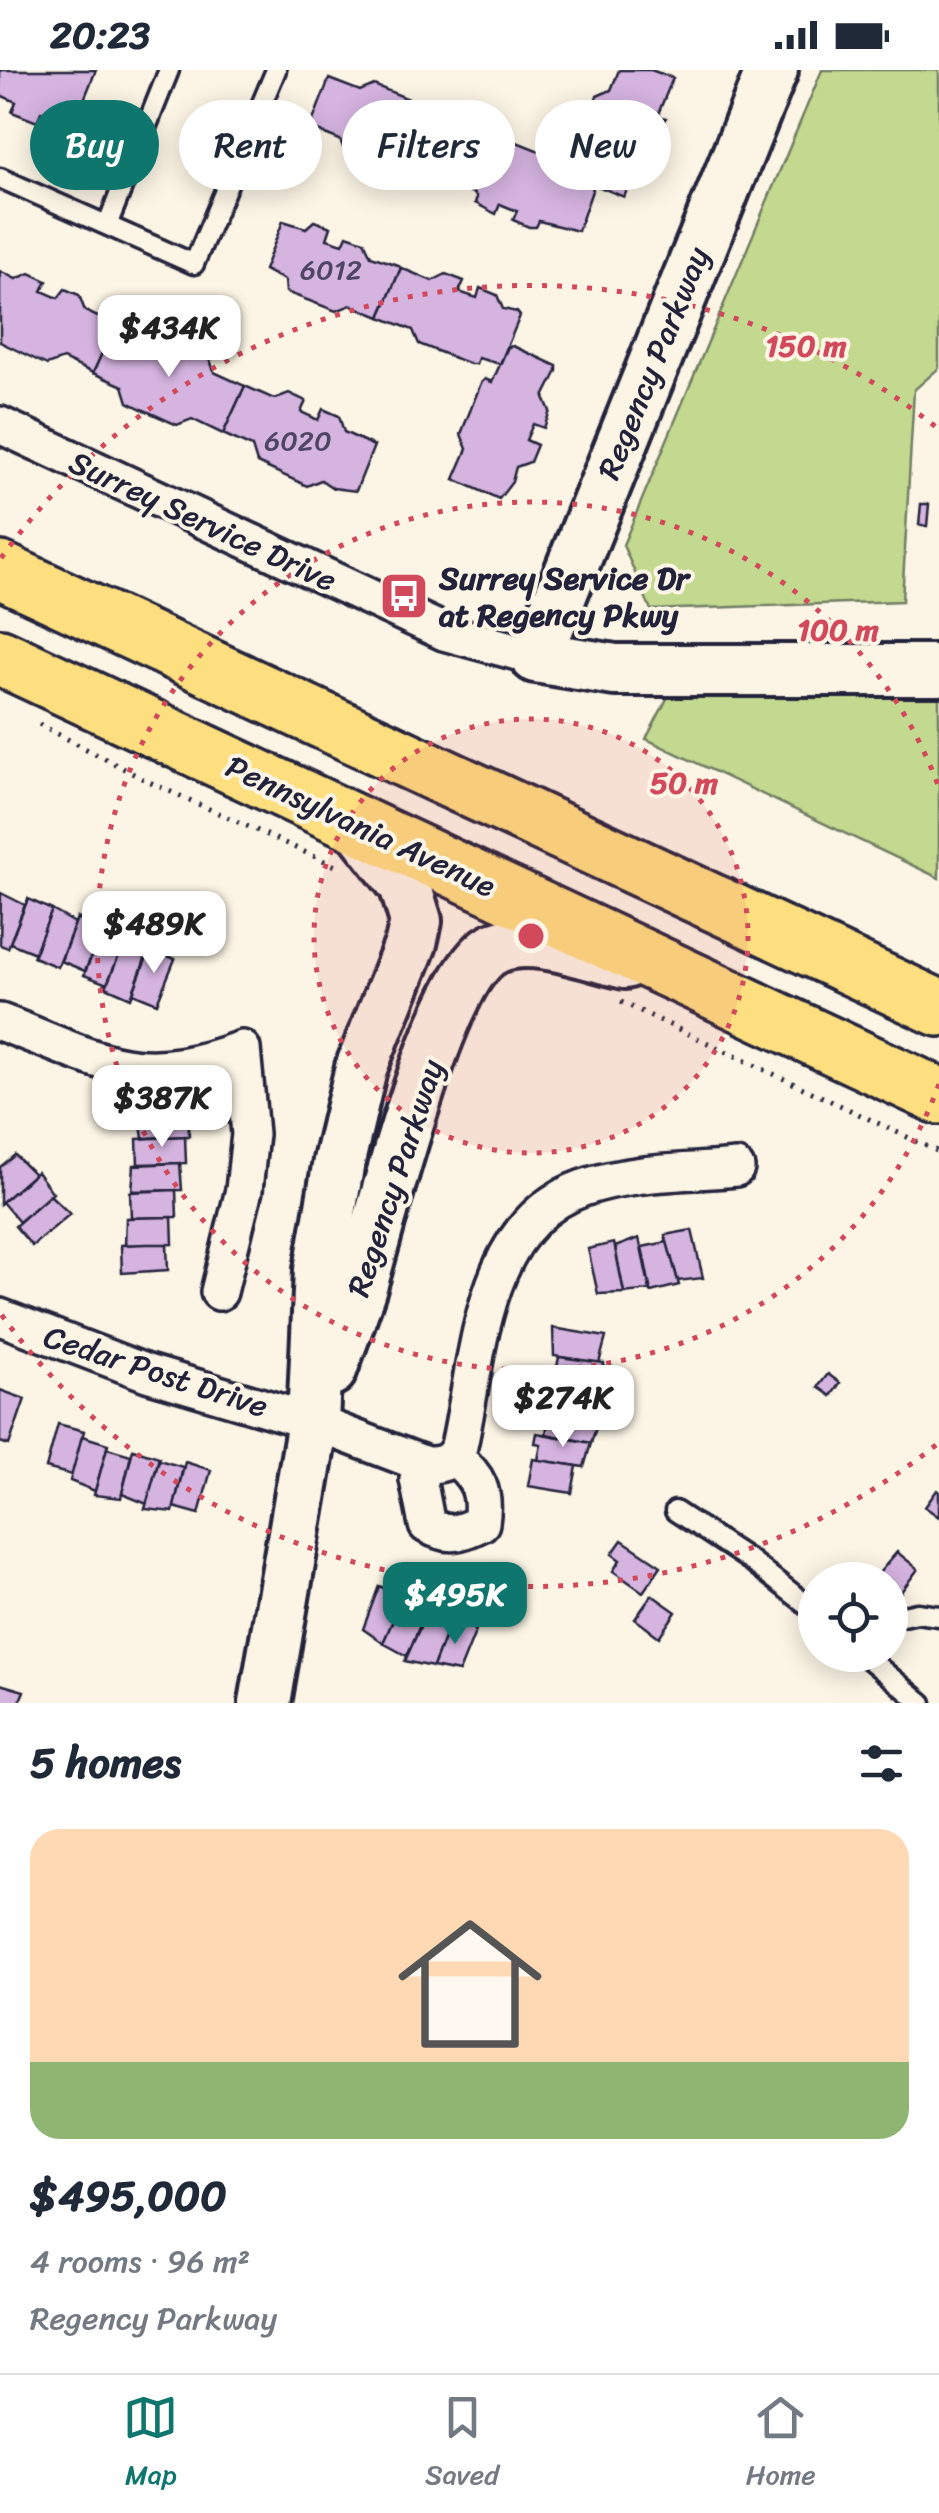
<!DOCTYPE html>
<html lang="en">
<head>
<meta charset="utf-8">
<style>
	:root { --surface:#fff; --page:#f2f2f3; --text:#1f2937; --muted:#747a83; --line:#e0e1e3; --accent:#0f766e }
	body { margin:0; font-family:Sriracha,sans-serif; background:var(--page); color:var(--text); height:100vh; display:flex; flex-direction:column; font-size:38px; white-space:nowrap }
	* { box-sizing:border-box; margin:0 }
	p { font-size:32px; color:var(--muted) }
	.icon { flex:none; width:55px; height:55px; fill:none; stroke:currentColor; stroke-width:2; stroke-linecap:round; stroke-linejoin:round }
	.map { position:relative; height:1633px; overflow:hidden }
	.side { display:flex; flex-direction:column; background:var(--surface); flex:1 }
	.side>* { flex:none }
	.banner { position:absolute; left:30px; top:30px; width:880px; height:90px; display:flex; gap:20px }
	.controls { position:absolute; left:798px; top:1492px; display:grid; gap:20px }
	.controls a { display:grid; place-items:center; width:110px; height:110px; border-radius:50%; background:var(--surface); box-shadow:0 5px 25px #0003; font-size:50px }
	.price { position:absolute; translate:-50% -85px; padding:0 22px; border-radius:20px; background:#fff; color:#222; font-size:32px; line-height:65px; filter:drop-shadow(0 2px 5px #0008) }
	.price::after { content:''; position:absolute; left:50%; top:60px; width:30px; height:22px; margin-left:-15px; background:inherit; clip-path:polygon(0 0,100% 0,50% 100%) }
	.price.current { background:var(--accent); color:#fff }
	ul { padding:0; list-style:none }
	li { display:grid; align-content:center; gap:20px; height:530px; padding:0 30px }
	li+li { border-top:2px solid var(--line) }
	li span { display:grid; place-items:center; height:310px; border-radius:30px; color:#555 }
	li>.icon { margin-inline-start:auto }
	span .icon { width:180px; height:180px; fill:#fffc; stroke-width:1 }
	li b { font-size:42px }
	h2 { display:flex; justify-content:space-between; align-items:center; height:120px; padding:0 30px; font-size:42px }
	.tag { padding:0 35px; border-radius:45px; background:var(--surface); box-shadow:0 5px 25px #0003; font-size:35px; line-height:90px }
	.tag.current { background:var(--accent); color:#fff }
	.status { display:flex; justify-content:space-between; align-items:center; height:70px; padding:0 50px; background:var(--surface); direction:ltr }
	.status svg { height:28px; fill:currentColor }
	.menu { display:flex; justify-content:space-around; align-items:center; height:140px; border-top:2px solid var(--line); background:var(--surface); font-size:28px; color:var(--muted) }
	.menu a { display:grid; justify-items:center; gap:5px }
	.menu .current { color:var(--accent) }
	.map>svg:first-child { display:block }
</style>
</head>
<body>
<div class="status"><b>20:23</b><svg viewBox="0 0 49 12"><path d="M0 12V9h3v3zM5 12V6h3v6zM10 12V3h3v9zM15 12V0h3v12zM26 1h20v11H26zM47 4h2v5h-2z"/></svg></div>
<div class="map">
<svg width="939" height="1633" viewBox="0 0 939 1633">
	<rect width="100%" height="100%" fill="#fcf5e5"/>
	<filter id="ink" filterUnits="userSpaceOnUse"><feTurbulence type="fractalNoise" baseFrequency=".01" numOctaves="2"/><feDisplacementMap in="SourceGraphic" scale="20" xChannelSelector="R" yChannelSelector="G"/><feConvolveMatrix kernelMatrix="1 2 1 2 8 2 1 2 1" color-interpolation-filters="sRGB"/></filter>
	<g filter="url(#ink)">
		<g fill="#c3d98f" stroke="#727e65" stroke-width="2.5">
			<polygon points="822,0 939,0 939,298 914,320 902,531 651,540 623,475"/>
			<polygon points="670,623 939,624 939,808 646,669"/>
		</g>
		<g fill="#d5b4e0" stroke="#22223b" stroke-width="2.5">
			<polygon points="0,0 96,0 71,62 56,56 59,49 41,42 37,52 12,42 16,32 0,25"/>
			<polygon points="619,0 651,0 673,8 660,39 659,46 666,48 659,70 649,66 642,84 652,88 641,108 635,106 631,111 624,127 575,107 575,102 582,91 576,77 597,26 611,20"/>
			<polygon points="329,9 360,21 374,15 424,35 428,39 425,47 458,58 462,62 441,111 412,99 397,104 380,98 384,88 367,81 364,91 346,84 340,70 310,58"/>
			<polygon points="467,61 498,75 501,68 507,68 557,88 562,92 559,99 594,115 578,161 539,151 536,157 529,157 513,150 517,141 500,134 496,144 475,133 477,127 473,123 441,111 462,62"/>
			<polygon points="283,151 306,158 314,151 331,157 327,169 343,174 347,165 364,171 371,186 398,195 401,198 380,247 351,235 336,241 286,222 285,210 264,200"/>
			<polygon points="401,198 432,211 446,204 464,211 459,222 477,228 480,218 497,225 503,239 517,242 520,246 500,294 478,288 476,294 470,294 419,274 413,260 380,247"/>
			<polygon points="0,201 16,209 30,203 47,211 42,221 58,228 65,219 79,225 85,241 115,255 93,303 63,289 47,295 0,272"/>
			<polygon points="115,255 145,269 160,263 176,271 171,281 188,289 193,278 209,286 214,302 245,316 223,364 192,349 177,355 144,340 128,332 123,316 93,303"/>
			<polygon points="513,276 557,296 557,301 544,327 550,341 544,358 533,354 526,370 537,375 530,392 516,397 512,412 499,429 454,409 467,379 461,364 481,313 485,309 492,312 508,277"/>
			<polygon points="245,316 274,329 289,323 306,331 301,342 318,350 323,339 339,346 344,362 374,376 356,421 333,418 321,410 307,416 257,393 252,377 223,364"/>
			<polygon points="921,434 929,434 927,456 919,455"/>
			<polygon points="1,823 25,835 8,878 0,875"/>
			<polygon points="28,829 52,840 35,883 10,873"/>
			<polygon points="52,840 75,853 58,897 33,887"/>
			<polygon points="77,848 103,859 85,901 61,891"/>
			<polygon points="103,859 125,871 107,914 84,905"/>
			<polygon points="125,871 147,884 131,928 106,917"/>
			<polygon points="150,879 175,889 157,933 133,923"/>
			<polygon points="188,1040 189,1066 143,1068 139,1042"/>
			<polygon points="185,1066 186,1093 138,1094 137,1069"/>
			<polygon points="15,1085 34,1104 0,1134 0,1097"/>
			<polygon points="180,1093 182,1120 132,1121 134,1095"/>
			<polygon points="37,1102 53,1123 19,1152 2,1132"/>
			<polygon points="176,1120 177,1147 131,1148 130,1122"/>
			<polygon points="50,1125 70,1144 32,1176 15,1156"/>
			<polygon points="172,1147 173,1174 125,1175 126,1148"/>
			<polygon points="692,1160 703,1208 678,1211 665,1165"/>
			<polygon points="639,1168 650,1220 624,1223 615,1177"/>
			<polygon points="667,1172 679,1215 651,1222 642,1177"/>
			<polygon points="614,1173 624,1223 598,1224 588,1179"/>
			<polygon points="147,1174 167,1174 168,1200 122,1203 121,1175"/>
			<polygon points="553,1258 606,1267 599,1293 554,1286"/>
			<polygon points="559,1287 604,1293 600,1320 554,1312"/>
			<polygon points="828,1304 840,1313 831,1326 818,1317"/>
			<polygon points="544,1311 598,1319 591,1345 545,1337"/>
			<polygon points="0,1320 25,1329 9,1375 0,1372"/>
			<polygon points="550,1338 600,1346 591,1373 546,1364"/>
			<polygon points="58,1354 84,1361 72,1405 46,1398"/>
			<polygon points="537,1363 591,1373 584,1397 538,1390 541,1374 535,1373"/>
			<polygon points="82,1366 108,1374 95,1421 70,1411"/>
			<polygon points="107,1378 131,1385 121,1428 94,1425"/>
			<polygon points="133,1379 159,1387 147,1434 122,1424"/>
			<polygon points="533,1389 577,1396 572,1423 528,1416"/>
			<polygon points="159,1390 183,1397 173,1442 145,1439"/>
			<polygon points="185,1392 211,1400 199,1444 174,1437"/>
			<polygon points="937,1420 939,1421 939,1447 925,1437"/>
			<polygon points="622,1470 661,1496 643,1522 613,1501 620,1490 612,1484"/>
			<polygon points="897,1482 918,1499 892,1534 890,1510 873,1510"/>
			<polygon points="379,1516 404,1526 383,1573 363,1559"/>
			<polygon points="652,1525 676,1542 659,1567 635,1549"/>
			<polygon points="402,1530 428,1536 407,1586 383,1573"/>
			<polygon points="425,1546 449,1555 433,1597 405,1591"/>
			<polygon points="451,1550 476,1560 459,1602 433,1597"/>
			<polygon points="0,1614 24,1621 19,1633 0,1633"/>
		</g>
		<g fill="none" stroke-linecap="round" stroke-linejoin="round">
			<g stroke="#22223b" stroke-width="25">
				<g id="lane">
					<polyline points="0,108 194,194 276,0"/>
					<polyline points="108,153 169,0"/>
					<polyline points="675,1441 751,1491 815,1541"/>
					<polyline points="890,1549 917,1543 939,1546"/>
					<polyline points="864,1585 922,1633"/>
				</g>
			</g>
			<g stroke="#22223b" stroke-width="42">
				<g id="street">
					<polyline points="0,355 444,562 536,587"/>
					<path d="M0,952c102,38 132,67 242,27l8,85 -6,56 -25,102"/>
					<path d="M0,1247l147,56 166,49 113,43c17,0 26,-3 33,-19 20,-88 21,-222 124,-258 47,-17 104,-15 153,-20"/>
					<path d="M426,1395l-8,14 9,46c22,12 32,9 54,-2 5,-31 -3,-47 -27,-66"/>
				</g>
			</g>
			<g stroke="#22223b" stroke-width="58">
				<g id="secondary">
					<polyline points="772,0 536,587 615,600 939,600"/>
					<path d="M331,1300c11,-31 24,-62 33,-94 18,-62 77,-306 133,-329 37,-15 91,8 128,16"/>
					<polyline points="265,1633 313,1352 320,1200 339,1091 361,998 411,873 416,851 405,815 358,755"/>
				</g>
			</g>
			<g stroke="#22223b" stroke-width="62">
				<g id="highway">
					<polyline points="0,500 939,938"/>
					<polyline points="0,587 939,1026"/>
				</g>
			</g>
			<g stroke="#22223b" stroke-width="5" stroke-dasharray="2.5 8" stroke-linecap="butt">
				<polyline points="39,654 147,711 340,798"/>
				<polyline points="621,932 939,1082"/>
			</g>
			<use href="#lane" stroke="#fcf5e5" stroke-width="18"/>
			<use href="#street" stroke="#fcf5e5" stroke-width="35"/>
			<use href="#secondary" stroke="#fcf5e5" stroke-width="50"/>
			<use href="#highway" stroke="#fddf80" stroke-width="55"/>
		</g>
	</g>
	<circle cx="531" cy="866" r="217" fill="#d1495b" fill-opacity=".12"/>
	<g fill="none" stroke="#d1495b" stroke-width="5" stroke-dasharray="5 10">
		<circle cx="531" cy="866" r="217"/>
		<path d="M939 1014A434 434 0 1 1 939 718"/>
		<path d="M936 1375A651 651 0 0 1 1 1244M1 488A651 651 0 0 1 936 357"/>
	</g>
	<defs>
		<g id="bus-square" transform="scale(2.5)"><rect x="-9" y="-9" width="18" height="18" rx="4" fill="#d1495b" stroke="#fcf5e5"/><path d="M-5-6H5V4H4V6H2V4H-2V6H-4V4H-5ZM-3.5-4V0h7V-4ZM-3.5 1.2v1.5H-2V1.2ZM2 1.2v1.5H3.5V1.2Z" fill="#fff"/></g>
	</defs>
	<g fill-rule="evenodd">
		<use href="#bus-square" x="404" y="526"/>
	</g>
	<g text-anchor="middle" stroke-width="8" stroke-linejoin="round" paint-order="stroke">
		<g font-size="28" fill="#4f4664">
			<text x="331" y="209">6012</text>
			<text x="298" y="380">6020</text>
		</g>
		<g font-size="32" fill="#22223b" stroke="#fcf5e5">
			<text transform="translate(653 293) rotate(-68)" y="11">Regency Parkway</text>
			<text transform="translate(203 451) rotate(25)" y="11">Surrey Service Drive</text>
			<text transform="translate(361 756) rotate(25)" y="11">Pennsylvania Avenue</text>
			<text transform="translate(395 1108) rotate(-72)" y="11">Regency Parkway</text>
			<text transform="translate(156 1301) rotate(18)" y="11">Cedar Post Drive</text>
		</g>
		<g font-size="32" font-weight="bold" fill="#22223b" stroke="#fcf5e5" text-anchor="start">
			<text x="439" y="519">Surrey Service Dr<tspan x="439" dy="37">at Regency Pkwy</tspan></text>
		</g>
	</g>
	<circle cx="531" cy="866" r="15" fill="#d1495b" stroke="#fcf5e5" stroke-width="5"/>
	<g font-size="30" text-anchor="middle" font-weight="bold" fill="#d1495b" stroke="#fcf5e5" stroke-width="8" stroke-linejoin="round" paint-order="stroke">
		<text x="806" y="286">150 m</text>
		<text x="838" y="570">100 m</text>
		<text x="684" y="723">50 m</text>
	</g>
</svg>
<div class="controls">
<a><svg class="icon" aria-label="locate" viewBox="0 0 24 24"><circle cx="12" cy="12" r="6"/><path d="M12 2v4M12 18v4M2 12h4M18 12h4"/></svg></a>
</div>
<b class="price" style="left:169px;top:310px">$434K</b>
<b class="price" style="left:154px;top:906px">$489K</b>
<b class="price" style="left:162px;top:1080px">$387K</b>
<b class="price" style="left:563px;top:1380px">$274K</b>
<b class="price current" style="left:455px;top:1577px">$495K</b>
<div class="banner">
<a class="tag current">Buy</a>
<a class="tag">Rent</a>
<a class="tag">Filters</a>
<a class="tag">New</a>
</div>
</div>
<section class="side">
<h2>5 homes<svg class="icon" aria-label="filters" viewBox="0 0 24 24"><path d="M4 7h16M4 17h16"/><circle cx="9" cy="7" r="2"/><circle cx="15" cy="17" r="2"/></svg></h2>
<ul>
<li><span style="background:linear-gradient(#ffd9b3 75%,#8fb573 0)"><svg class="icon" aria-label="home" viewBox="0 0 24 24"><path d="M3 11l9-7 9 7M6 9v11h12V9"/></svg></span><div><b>$495,000</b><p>4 rooms · 96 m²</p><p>Regency Parkway</p></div></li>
</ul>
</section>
<nav class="menu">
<a class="current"><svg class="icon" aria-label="map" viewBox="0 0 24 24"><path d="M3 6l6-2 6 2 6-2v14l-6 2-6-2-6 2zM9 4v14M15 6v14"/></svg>Map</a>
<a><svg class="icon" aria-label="saved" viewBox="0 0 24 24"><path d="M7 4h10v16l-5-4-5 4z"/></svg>Saved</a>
<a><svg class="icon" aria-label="home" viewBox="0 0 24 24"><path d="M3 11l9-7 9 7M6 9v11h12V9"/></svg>Home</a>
</nav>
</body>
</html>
